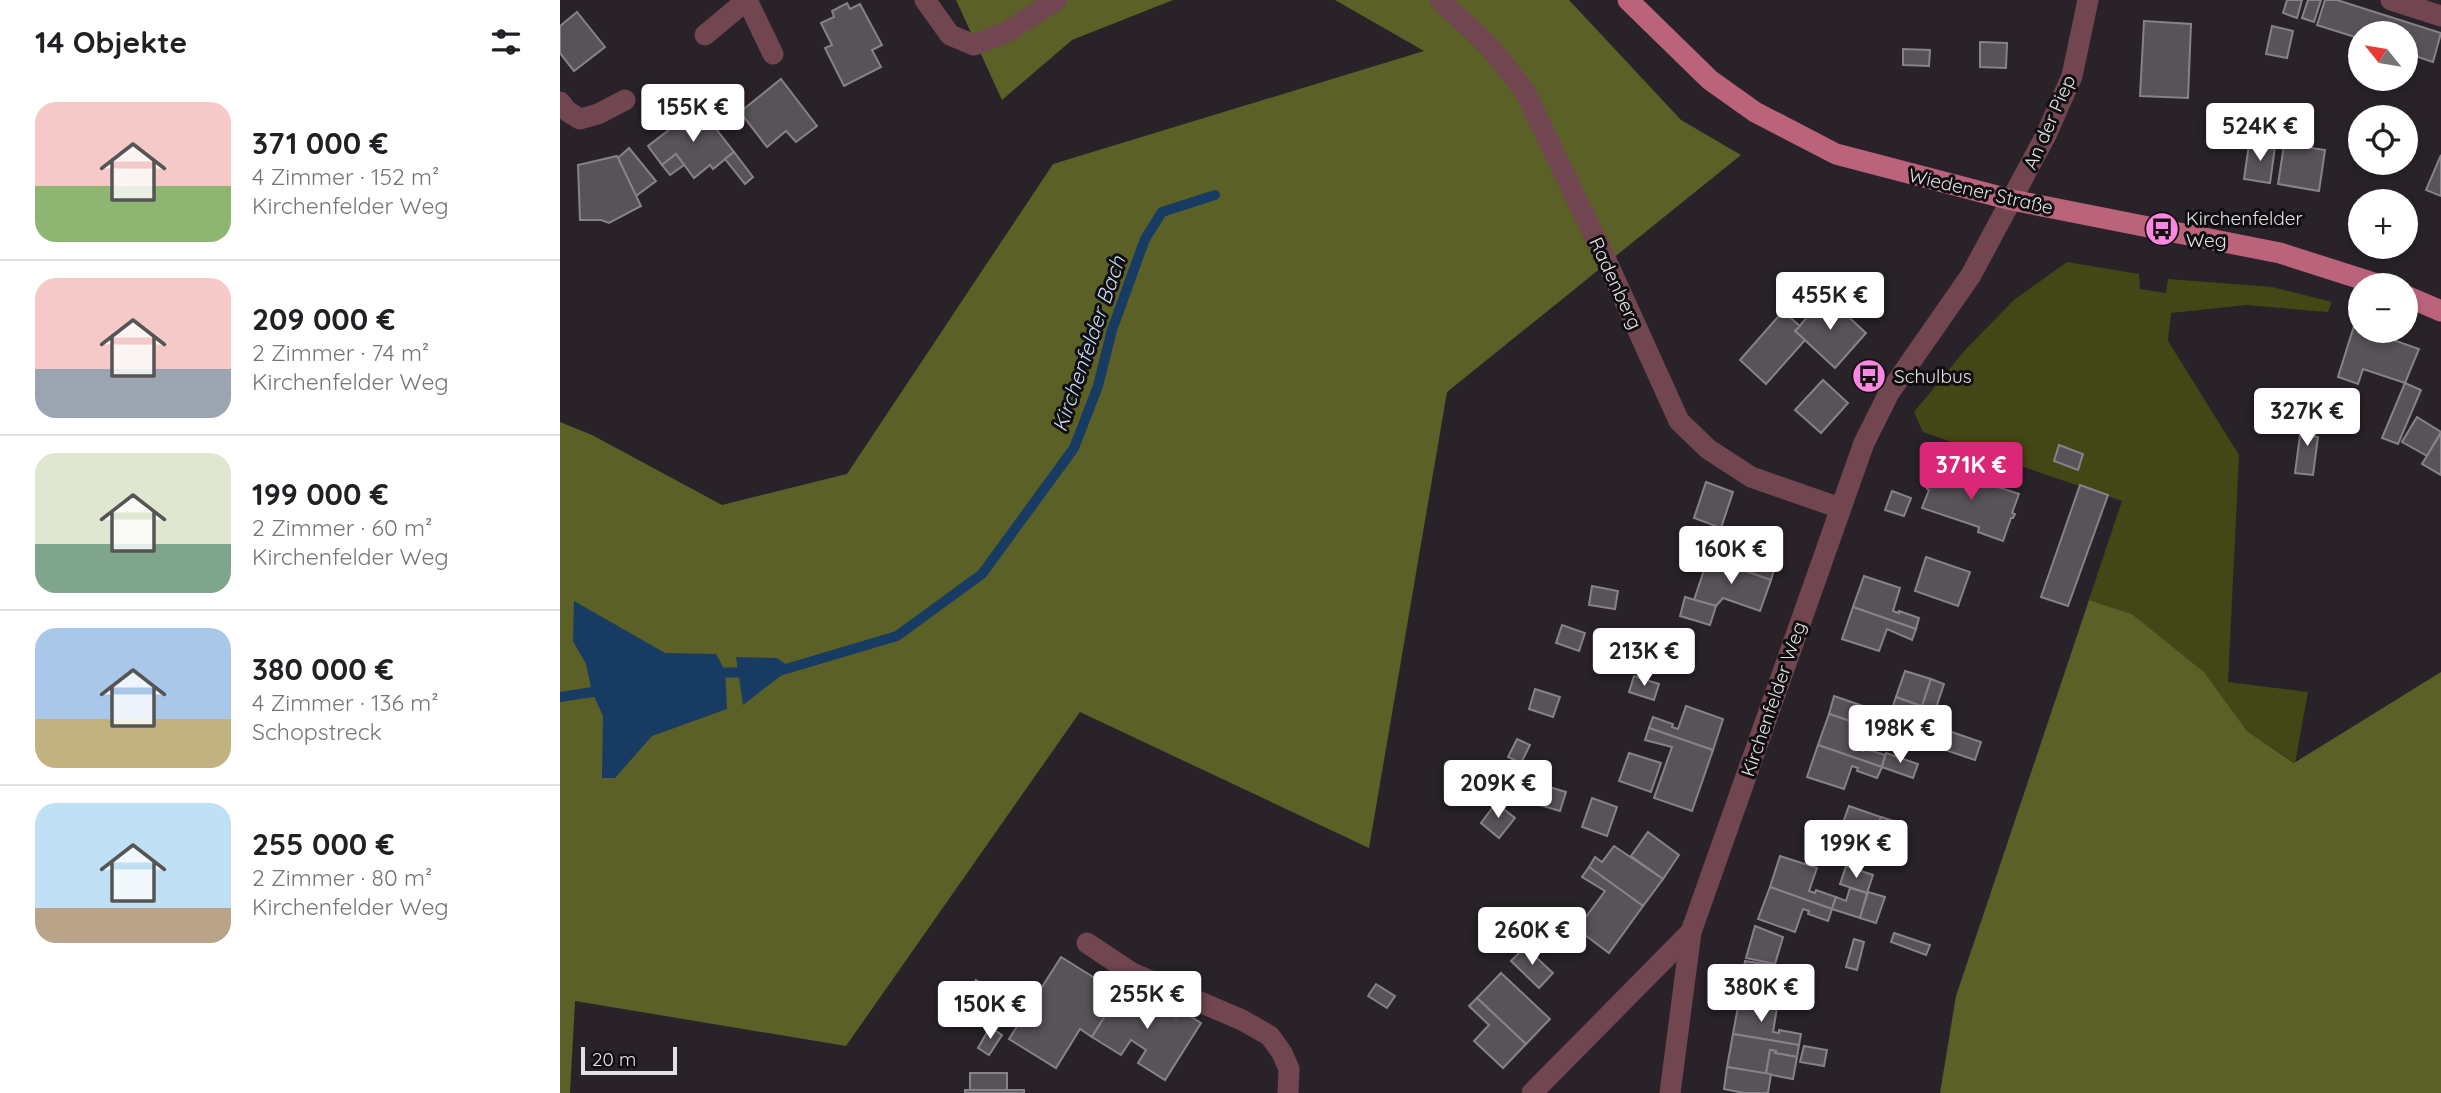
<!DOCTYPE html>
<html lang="de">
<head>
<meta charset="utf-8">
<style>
	:root { --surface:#fff; --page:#f6f6f6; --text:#202124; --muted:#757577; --line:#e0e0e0; --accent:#db2777 }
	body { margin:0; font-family:Quicksand,sans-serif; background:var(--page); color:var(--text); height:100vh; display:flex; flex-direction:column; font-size:26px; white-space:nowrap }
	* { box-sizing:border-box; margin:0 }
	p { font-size:23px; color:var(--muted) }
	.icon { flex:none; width:38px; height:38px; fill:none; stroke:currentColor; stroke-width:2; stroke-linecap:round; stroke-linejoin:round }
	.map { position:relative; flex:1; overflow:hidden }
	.side { display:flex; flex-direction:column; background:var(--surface); width:560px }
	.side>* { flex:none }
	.needle { width:46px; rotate:300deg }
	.tools { position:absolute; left:1788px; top:21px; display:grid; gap:14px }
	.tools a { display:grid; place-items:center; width:70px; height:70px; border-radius:50%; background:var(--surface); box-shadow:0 4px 10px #0003; font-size:35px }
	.scale { position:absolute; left:21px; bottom:18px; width:96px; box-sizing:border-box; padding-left:7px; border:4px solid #e4e1e5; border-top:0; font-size:19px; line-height:24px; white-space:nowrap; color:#e4e1e5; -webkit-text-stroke:5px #100e10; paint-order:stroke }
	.price { position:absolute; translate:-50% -60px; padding:0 16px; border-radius:7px; background:#fff; color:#222; font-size:23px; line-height:46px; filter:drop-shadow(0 2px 4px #0008) }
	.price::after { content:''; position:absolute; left:50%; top:42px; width:21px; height:16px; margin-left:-10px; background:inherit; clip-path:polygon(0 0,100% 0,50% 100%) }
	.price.on { background:var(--accent); color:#fff }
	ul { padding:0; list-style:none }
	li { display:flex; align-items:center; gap:21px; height:175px; padding:0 35px }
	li+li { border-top:2px solid var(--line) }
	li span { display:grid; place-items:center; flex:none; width:196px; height:140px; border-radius:21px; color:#555 }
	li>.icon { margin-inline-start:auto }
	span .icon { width:84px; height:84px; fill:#fffc; stroke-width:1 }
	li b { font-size:30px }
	h2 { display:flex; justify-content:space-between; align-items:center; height:84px; padding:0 35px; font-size:30px }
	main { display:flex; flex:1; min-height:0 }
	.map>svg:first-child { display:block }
</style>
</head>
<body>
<main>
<section class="side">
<h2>14 Objekte<svg class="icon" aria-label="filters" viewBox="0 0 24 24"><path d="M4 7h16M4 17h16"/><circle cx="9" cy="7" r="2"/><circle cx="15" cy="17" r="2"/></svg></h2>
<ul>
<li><span style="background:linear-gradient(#f6c9c9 60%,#8fb573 0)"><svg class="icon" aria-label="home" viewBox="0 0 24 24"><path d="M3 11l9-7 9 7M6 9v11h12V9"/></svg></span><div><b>371 000 €</b><p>4 Zimmer · 152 m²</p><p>Kirchenfelder Weg</p></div></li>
<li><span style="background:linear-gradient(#f6c9c9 65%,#9aa5b1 0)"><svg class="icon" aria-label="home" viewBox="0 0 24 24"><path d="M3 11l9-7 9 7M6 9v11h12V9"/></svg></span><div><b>209 000 €</b><p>2 Zimmer · 74 m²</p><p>Kirchenfelder Weg</p></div></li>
<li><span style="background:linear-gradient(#dfe7d0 65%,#7fa58c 0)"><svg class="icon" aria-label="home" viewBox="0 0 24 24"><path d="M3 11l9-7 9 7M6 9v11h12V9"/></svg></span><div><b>199 000 €</b><p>2 Zimmer · 60 m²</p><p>Kirchenfelder Weg</p></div></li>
<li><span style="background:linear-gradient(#a9c7e8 65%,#c2b280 0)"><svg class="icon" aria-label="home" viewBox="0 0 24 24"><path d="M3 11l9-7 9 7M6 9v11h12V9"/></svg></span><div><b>380 000 €</b><p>4 Zimmer · 136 m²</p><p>Schopstreck</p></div></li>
<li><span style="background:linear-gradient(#bfe0f5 75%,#b9a48a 0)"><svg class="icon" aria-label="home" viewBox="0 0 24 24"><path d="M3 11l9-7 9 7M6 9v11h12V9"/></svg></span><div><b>255 000 €</b><p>2 Zimmer · 80 m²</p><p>Kirchenfelder Weg</p></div></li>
</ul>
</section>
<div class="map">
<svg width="1881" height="1093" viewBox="0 0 1881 1093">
	<rect width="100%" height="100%" fill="#292329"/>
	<polygon fill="#434715" points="1507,262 1579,274 1580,289 1606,293 1608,279 1712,287 1772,302 1768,312 1686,305 1611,313 1608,341 1679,455 1668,682 1748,692 1735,763 1687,731 1644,672 1572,614 1529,600 1562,501 1363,432 1354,412 1406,349 1454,300"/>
	<g fill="#5b6027">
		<polygon points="396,0 613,0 512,40 442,100"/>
		<polygon points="775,0 1009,0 1121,120 1181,155 887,392 809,848 520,712 286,1046 15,1001 10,1093 0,1093 0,422 32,435 162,505 287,474 493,164 864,51"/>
		<polygon points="1529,600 1572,614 1644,672 1687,731 1734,763 1881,672 1881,1093 1380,1093 1396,996"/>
	</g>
	<g fill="#173b62">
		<polygon points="14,601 105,653 156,654 165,671 167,709 92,736 55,778 42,778 43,716 32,692 26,664 13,641"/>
		<polygon points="176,657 217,658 231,668 183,705"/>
	</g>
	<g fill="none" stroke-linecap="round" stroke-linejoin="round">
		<g stroke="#173b62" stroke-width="10">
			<polyline points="219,671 337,636 422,574 514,448 538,386 552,330 585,239 602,212 655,195"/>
			<polyline points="153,673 190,672"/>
			<polyline points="0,697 45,690"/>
		</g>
	</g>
	<g fill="#585259" stroke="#888189" stroke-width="2">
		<polygon points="1727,0 1742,0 1737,18 1723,13"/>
		<polygon points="1748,0 1761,0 1754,22 1742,18"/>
		<polygon points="1765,0 1777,0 1881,33 1873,62 1846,53 1846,33 1801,33 1801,39 1757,25"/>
		<polygon points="287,3 290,9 300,4 322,45 312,50 321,67 284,86 265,48 272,45 261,23 274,17 272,11"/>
		<polygon points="17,12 45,47 14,71 0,53 0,26"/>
		<polygon points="1584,21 1631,24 1628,98 1580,96"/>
		<polygon points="1712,26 1733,31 1727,58 1706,54"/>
		<polygon points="1420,42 1447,43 1446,68 1420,67"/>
		<polygon points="1343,49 1370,50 1369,66 1343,65"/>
		<polygon points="221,79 257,126 236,142 226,131 207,147 180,112"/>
		<polygon points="139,107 174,152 153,169 150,165 134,178 116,154 102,165 88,146"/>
		<polygon points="1727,126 1741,128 1739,146 1765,150 1759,191 1718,184"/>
		<polygon points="1689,144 1715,147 1710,183 1684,179"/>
		<polygon points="69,148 96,181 76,196 58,158"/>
		<polygon points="174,152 193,177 185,184 165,159"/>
		<polygon points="116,154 124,165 110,175 102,165"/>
		<polygon points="1881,155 1881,196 1866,190"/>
		<polygon points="57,156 81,206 49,223 41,220 20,220 18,165"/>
		<polygon points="1266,296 1306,333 1275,368 1235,331"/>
		<polygon points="1223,311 1240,326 1235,331 1245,340 1206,384 1180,360"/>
		<polygon points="1794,326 1801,328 1801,331 1808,331 1859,349 1845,383 1803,369 1798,384 1778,377"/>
		<polygon points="1263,380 1288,403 1261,433 1235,410"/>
		<polygon points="1845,383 1861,390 1838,444 1822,438"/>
		<polygon points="1708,407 1732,411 1730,425 1705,421"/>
		<polygon points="1745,417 1757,419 1755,437 1758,437 1753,475 1735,473 1740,435 1743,436"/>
		<polygon points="1857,417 1881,432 1867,456 1842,442"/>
		<polygon points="1881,433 1881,475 1862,464"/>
		<polygon points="1499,445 1523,454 1518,470 1494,461"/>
		<polygon points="1377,467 1459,494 1452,513 1455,514 1453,518 1451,518 1443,541 1418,532 1419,527 1362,508 1369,490 1367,489 1368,484 1370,485"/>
		<polygon points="1146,482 1173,492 1161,528 1134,518"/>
		<polygon points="1520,485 1548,495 1508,606 1481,597"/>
		<polygon points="1332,491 1351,498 1344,516 1325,510"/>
		<polygon points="1184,535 1221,548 1211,580 1148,558 1152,547 1172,553 1171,556 1177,558"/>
		<polygon points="1366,557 1410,572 1398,606 1355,591"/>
		<polygon points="1148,558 1211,580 1200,611 1163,598 1156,606 1134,600"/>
		<polygon points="1304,576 1340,588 1333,611 1339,613 1339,611 1359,618 1356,629 1293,607"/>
		<polygon points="1032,586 1058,591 1055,609 1029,605"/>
		<polygon points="1125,597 1156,606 1150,625 1120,616"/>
		<polygon points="1293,607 1356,629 1352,640 1327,629 1319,651 1282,639"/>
		<polygon points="1002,625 1025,633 1019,651 996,643"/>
		<polygon points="1345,671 1371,679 1362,706 1336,697"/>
		<polygon points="1074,676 1099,684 1094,700 1069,692"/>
		<polygon points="1371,679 1384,684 1375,711 1362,706"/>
		<polygon points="975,689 1000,697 993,717 969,709"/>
		<polygon points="1274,696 1312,709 1309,715 1316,717 1312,728 1269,714"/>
		<polygon points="1336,697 1363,707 1356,727 1329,717"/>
		<polygon points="1126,706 1163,719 1153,750 1089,728 1093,717 1113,724 1112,727 1118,729"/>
		<polygon points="1363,707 1373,710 1365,745 1339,736 1344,723 1356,727"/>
		<polygon points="1269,714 1305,726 1298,749 1303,751 1303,748 1325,755 1322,767 1258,745"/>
		<polygon points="1089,728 1153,750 1132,811 1094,798 1112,747 1085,740"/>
		<polygon points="1389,731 1421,742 1415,760 1382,749"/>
		<polygon points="957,739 970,745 961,763 948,757"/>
		<polygon points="1258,745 1322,767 1317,778 1297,771 1298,768 1292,766 1284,789 1247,777"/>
		<polygon points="1069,753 1101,763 1091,792 1059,781"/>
		<polygon points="1326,753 1358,764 1353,778 1322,767"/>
		<polygon points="986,786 1006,792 1000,811 980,805"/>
		<polygon points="1032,798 1057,807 1047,836 1022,827"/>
		<polygon points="936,803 955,818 939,838 921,823"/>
		<polygon points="1289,806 1321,817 1313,839 1281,828"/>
		<polygon points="1321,817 1343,824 1336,847 1313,839"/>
		<polygon points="1088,832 1119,855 1103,879 1071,856"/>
		<polygon points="1054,846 1103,879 1083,906 1029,867 1035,857 1042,862"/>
		<polygon points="1220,856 1257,868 1249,891 1255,893 1256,890 1276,897 1272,909 1210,887"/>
		<polygon points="1286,866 1313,875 1307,893 1280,884"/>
		<polygon points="1029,867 1083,906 1049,953 1017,929 1045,891 1022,877"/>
		<polygon points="1210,887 1272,909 1268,921 1248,914 1249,911 1243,909 1235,932 1198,919"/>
		<polygon points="1290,888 1307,893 1300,918 1272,909 1276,897 1286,901"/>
		<polygon points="1308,892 1325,897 1316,923 1300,918"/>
		<polygon points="1195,926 1223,937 1215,964 1186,958"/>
		<polygon points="1334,933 1370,945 1366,955 1331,942"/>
		<polygon points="1294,939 1304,942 1297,970 1286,967"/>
		<polygon points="965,947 993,973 979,988 951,961"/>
		<polygon points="501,957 559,993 532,1037 520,1029 496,1068 449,1039"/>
		<polygon points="1185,961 1211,965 1207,992 1181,987"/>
		<polygon points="941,973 990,1019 966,1044 917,998"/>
		<polygon points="416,980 431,989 420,1008 405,999"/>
		<polygon points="816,984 835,996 827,1008 808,996"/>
		<polygon points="564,985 616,1017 620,1010 641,1023 605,1080 578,1063 586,1050 571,1040 561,1055 532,1037"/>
		<polygon points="917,998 966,1044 943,1068 914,1041 929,1025 909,1006"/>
		<polygon points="1179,1001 1217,1008 1213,1032 1219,1033 1219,1030 1241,1034 1239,1045 1173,1034"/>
		<polygon points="430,1027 442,1035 429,1055 418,1048"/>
		<polygon points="1173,1034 1239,1045 1237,1057 1215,1053 1216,1051 1210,1050 1206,1074 1167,1067"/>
		<polygon points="1244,1046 1267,1050 1264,1066 1240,1062"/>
		<polygon points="1210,1050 1216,1051 1215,1053 1237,1057 1233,1079 1206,1074"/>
		<polygon points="1167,1067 1211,1074 1208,1093 1184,1093 1164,1089"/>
		<rect x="410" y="1073" width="37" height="17"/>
		<rect x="405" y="1090" width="59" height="3"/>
	</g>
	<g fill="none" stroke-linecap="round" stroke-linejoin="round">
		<g stroke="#724651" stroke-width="21">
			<polyline points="187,0 213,54"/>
			<polyline points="365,0 390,35 414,45 447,32 496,0"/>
			<polyline points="880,0 929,46 964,90 1047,262 1119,421 1148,449 1191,477 1280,508"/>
			<polyline points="1831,0 1881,16"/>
			<polyline points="145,35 187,0"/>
			<polyline points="0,102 7,111 20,119 38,114 65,100"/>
			<polyline points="527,943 572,973 682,1020 710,1036 722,1053 729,1069 728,1093"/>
			<polyline points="972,1093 1131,932 1304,443 1329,393 1411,275 1486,135 1512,76 1528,0"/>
			<polyline points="1110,1093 1131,932"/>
		</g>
		<g stroke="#bc637c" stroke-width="21">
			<polyline points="1068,0 1150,80 1195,112 1276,154 1452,200 1720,253 1820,285"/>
			<polyline points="1846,296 1881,311"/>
		</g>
	</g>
	<defs>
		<g id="bus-disc" transform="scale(1.75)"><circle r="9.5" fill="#fd86e2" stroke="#100e10"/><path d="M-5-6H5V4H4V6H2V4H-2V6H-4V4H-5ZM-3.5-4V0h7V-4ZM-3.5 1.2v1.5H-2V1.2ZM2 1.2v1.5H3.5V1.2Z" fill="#111"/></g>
	</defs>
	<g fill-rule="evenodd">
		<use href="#bus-disc" x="1602" y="229"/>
		<use href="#bus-disc" x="1309" y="376"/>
	</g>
	<g text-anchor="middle" stroke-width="6" stroke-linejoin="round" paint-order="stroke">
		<g font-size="19" fill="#e4e1e5" stroke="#100e10">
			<text transform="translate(1489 122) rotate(-66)" y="7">An der Piep</text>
			<text transform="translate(1421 191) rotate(13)" y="7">Wiedener Straße</text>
			<text transform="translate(1056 283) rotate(65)" y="7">Radenberg</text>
			<text transform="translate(1213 699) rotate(-71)" y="7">Kirchenfelder Weg</text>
		</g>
		<g font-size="19" fill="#e4e1e5" stroke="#100e10" text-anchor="start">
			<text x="1626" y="225">Kirchenfelder<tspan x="1626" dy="22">Weg</tspan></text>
			<text x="1334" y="383">Schulbus</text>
		</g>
		<g font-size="21" font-style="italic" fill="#c6dcf7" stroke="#100e10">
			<text transform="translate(529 344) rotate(-71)" y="7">Kirchenfelder Bach</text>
		</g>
	</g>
</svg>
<div class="tools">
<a><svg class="needle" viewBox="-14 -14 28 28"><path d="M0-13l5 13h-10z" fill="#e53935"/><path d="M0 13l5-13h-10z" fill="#757577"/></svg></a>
<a><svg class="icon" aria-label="locate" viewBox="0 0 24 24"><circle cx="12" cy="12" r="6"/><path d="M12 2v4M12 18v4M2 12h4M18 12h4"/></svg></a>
<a>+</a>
<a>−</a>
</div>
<div class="scale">20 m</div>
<b class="price" style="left:133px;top:144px">155K €</b>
<b class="price" style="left:1700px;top:163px">524K €</b>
<b class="price" style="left:1270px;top:332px">455K €</b>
<b class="price" style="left:1747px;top:448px">327K €</b>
<b class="price on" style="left:1411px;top:502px">371K €</b>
<b class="price" style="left:1171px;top:586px">160K €</b>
<b class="price" style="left:1084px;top:688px">213K €</b>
<b class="price" style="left:1340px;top:765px">198K €</b>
<b class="price" style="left:938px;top:820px">209K €</b>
<b class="price" style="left:1296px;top:880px">199K €</b>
<b class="price" style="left:972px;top:967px">260K €</b>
<b class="price" style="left:1201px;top:1024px">380K €</b>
<b class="price" style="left:587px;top:1031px">255K €</b>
<b class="price" style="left:430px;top:1041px">150K €</b>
</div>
</main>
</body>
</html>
